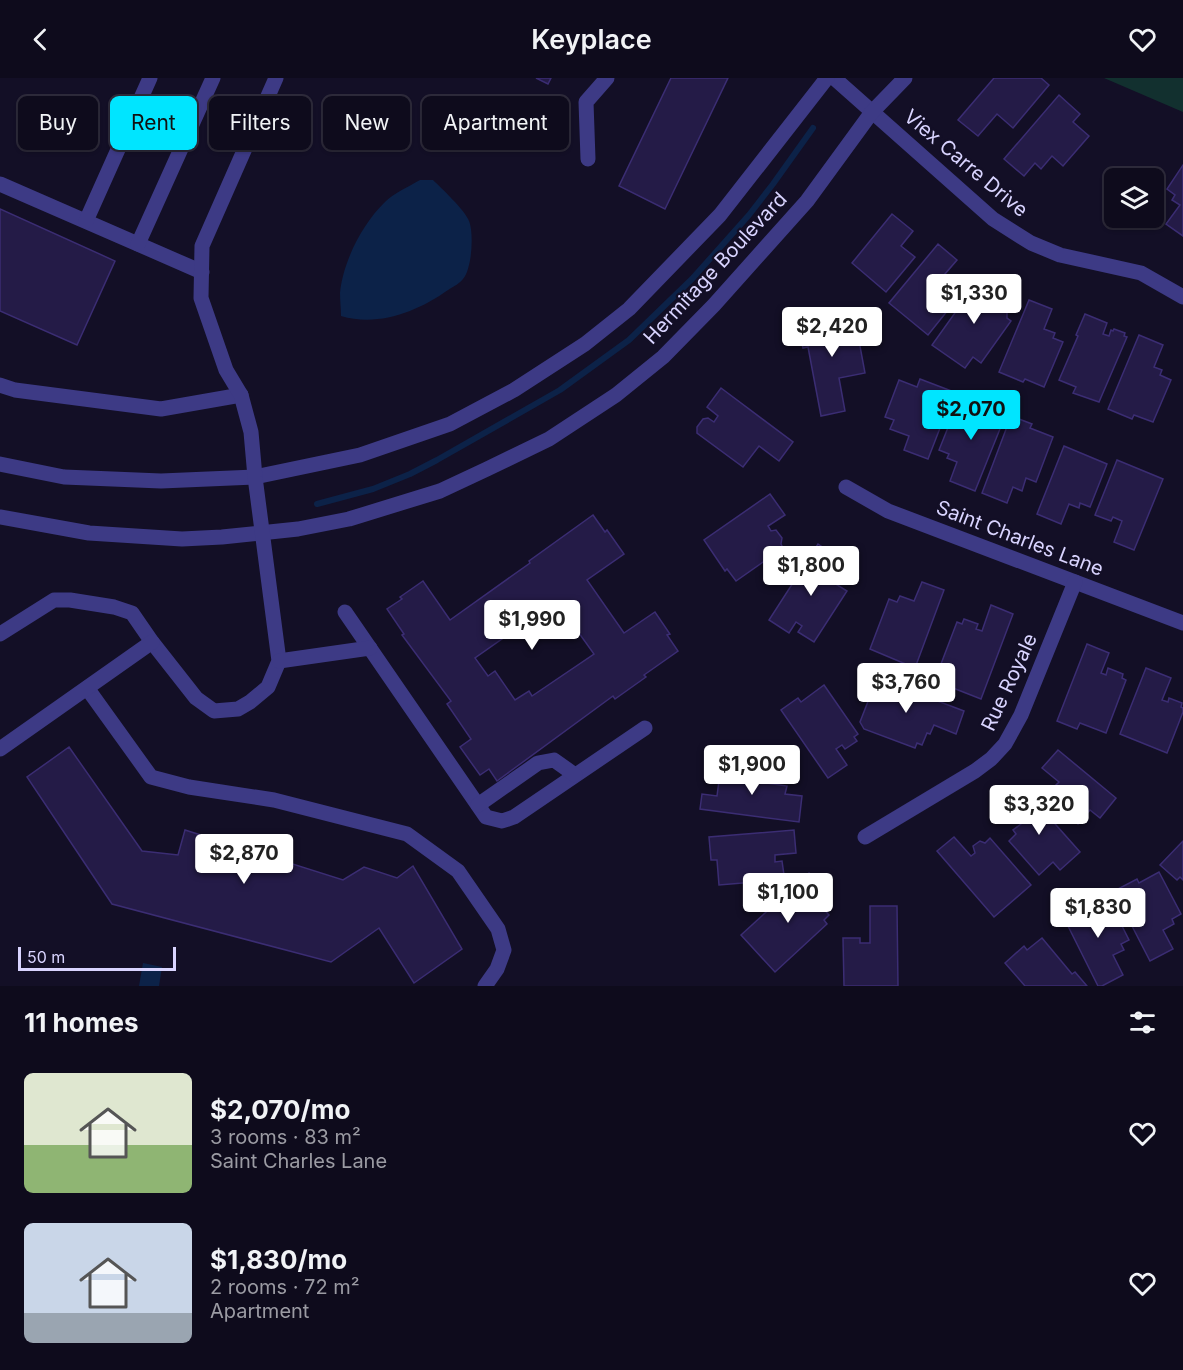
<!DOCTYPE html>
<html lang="en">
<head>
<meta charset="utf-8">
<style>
	:root { --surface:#0e0b1c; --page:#171425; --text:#f1f3f6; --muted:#9b9ba3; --line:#2e2b3b; --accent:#00e5ff }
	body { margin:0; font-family:Inter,sans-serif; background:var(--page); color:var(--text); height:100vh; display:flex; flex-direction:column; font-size:22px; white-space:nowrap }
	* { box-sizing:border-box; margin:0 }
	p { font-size:20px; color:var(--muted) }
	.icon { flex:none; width:33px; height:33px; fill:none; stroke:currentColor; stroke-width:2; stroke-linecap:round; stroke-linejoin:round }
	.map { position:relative; height:908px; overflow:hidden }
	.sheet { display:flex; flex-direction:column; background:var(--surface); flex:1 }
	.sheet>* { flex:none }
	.guide { position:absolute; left:18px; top:18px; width:600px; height:54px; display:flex; gap:12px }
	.fabs { position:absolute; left:1104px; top:90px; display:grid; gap:12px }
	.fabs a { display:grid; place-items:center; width:60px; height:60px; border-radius:9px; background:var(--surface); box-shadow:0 2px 4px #0004,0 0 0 2px var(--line); font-size:30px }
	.scale { position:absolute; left:18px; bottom:15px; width:158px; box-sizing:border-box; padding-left:6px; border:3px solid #d9d4ff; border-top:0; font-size:16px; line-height:21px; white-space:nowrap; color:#d9d4ff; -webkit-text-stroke:4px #130f26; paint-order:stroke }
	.price { position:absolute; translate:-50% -51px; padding:0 14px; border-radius:6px; background:#fff; color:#222; font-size:20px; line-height:39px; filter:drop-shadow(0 2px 3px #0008) }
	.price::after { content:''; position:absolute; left:50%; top:36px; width:18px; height:14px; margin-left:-9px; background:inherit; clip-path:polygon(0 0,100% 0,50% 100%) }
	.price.on { background:var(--accent); color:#111 }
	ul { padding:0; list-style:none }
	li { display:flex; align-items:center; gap:18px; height:150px; padding:0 24px }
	li span { display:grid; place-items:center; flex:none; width:168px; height:120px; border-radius:9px; color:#555 }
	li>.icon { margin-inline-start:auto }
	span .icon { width:72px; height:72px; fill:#fffc; stroke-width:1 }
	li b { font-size:26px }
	h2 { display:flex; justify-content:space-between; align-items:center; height:72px; padding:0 24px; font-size:26px }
	.pill { padding:0 21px; border-radius:9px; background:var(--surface); box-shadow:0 2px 4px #0004,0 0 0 2px var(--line); font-size:21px; line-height:54px }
	.pill.on { background:var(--accent); color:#111 }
	header { display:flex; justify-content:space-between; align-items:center; height:78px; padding:0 24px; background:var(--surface); font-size:27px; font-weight:600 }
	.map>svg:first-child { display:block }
</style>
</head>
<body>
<header><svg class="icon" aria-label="back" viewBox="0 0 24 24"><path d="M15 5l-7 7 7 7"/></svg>Keyplace<svg class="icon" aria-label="heart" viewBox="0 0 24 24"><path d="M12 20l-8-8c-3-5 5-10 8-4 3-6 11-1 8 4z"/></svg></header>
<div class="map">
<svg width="1183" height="908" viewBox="0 0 1183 908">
	<rect width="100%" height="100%" fill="#130f26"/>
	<polygon fill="#12302f" points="1104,0 1183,0 1183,34"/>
	<g fill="#0c2248">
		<path d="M420,102h13c8,8 32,30 36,41 5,12 3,48 -6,58 -3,4 -10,8 -15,11 -31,22 -70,37 -107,26 0,-7 -1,-15 -1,-23 3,-31 22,-69 45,-91 9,-9 23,-15 35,-22z"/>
		<polygon points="143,885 162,889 159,908 139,908"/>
	</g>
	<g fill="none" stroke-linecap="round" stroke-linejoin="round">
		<polyline stroke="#0c2248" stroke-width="6" points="317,426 373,411 410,396 437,382 560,312 629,262 692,201 749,137 773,106 813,50"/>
	</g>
	<g fill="#241b47" stroke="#3b2d73" stroke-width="1.5" fill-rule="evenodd">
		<polygon points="536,0 551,0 548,6"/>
		<polygon points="671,0 728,0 665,131 619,108"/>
		<polygon points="994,0 1041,0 1049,7 1013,50 997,36 978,58 958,42"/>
		<polygon points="1059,17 1080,36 1073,44 1089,58 1063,88 1052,78 1041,91 1035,85 1024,98 1004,81"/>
		<polygon points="1183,87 1183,158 1166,146 1180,127 1172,122 1175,117 1167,111"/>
		<polygon points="0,131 115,183 77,267 0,233"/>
		<polygon points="892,136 913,153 901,168 915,179 886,214 852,185"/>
		<polygon points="938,166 957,182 945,196 957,205 953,211 960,217 928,257 889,225"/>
		<polygon points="982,197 1003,212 992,228 995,230 1001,229 1007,233 1007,240 1011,243 981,285 973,279 965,290 932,267"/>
		<polygon points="1029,222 1052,231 1044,251 1055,255 1053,260 1063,264 1044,309 1025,301 1023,304 999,294"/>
		<polygon points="854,236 865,295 839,300 845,333 821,338 808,269 803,270 798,247"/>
		<polygon points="1085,236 1107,245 1103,256 1109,258 1111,252 1113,253 1114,251 1125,255 1124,258 1127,259 1099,324 1073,315 1076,309 1059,302 1078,258 1076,257"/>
		<polygon points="1139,257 1163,267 1154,289 1162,292 1160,297 1171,302 1153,344 1134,337 1132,341 1108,331"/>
		<polygon points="920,301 954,314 928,381 904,372 909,358 890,351 894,342 885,339 899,302 917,309"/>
		<polygon points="721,310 793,364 779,383 759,368 743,389 697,355 697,349 703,341 708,340 714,344 718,338 707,329"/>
		<polygon points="959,322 976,329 978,325 1006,336 975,413 950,403 957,384 947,380 949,376 939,372"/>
		<polygon points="1011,338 1032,346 1030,350 1053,359 1036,404 1026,400 1022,413 1013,409 1007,425 982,415"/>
		<polygon points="1064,368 1107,386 1090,429 1080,425 1079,430 1069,426 1061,446 1037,436"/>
		<polygon points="1117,382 1163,401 1134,472 1114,464 1122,443 1113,439 1111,443 1095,437"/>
		<polygon points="770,416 785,437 768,448 771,453 776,452 782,460 781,466 783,470 736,503 727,491 725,493 704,462"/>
		<path d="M593,437l12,17 2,-2 17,24 -37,26 37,53 31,-21 15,22 -3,1 11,16 -34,24 2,2 -31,22 -2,-3 -116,85 -8,-12 -9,6 -20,-28 11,-8 -24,-35 4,-3 -49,-66 2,-1 -17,-25 15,-10 -2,-2 23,-16 27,39 80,-57 -1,-2zM556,523l38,53 -62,42 -3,-5 -14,9 -20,-29 -7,5 -13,-18z"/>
		<polygon points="818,466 839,480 826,500 847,513 814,564 798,554 802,548 796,544 789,555 769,542"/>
		<polygon points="922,504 944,512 915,590 870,571 889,521 897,524 900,518 914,523"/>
		<polygon points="991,527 1013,536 981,621 948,608 950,604 936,599 957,544 962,546 964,541 978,546 976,551 982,553"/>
		<polygon points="1087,566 1109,575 1101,595 1106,597 1108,590 1123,596 1122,600 1126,602 1106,655 1080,645 1077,651 1057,643"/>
		<polygon points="1146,590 1171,600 1162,622 1168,624 1169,620 1182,625 1181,629 1183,630 1183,634 1167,675 1120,656"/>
		<polygon points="869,597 964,633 956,656 934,647 930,656 927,655 922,667 917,665 915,670 864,651 860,644 874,608 866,604"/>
		<polygon points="824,607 858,656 854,659 857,663 845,671 842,667 836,671 847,687 828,700 781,632 798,620 801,624"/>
		<polygon points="69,669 142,773 178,777 185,752 343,802 364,789 397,800 413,788 462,871 414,905 379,850 331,884 112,826 27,699"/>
		<polygon points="1058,672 1116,720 1100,740 1090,732 1078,746 1050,723 1056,716 1051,712 1059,704 1042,690"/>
		<polygon points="721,687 768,694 767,705 787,708 785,716 802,718 799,744 700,731 702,716 717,718"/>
		<polygon points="1025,712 1080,774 1060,792 1053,784 1039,797 1009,763 1016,756 1013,752 1021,746 1006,729"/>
		<polygon points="794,752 796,775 775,777 775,784 782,783 784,797 778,798 779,802 719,807 717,782 711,782 709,759"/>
		<polygon points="954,759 971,778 975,775 973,768 980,763 985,765 990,760 1031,807 994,839 937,773"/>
		<polygon points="1183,763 1183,802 1180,799 1177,802 1160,787"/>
		<polygon points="1159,794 1181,836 1172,841 1174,846 1163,852 1173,871 1150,883 1114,813 1137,801 1139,805"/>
		<polygon points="809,795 825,813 808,828 812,832 819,826 829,837 824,842 827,846 775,894 741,857"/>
		<polygon points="1108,820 1129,862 1121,866 1124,872 1113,877 1123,897 1102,908 1098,908 1063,838 1088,825 1090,830"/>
		<polygon points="870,828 897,828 898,908 844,908 843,860 860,860 860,865 870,865"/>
		<polygon points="1042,860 1072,896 1075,894 1087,908 1025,908 1005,885 1024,868 1027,872"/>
	</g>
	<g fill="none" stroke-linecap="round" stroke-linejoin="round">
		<g stroke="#3d3a85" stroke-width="15">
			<polyline points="834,0 993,141 1031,165 1060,177 1141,195 1183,219"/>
			<polyline points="588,81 586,24 607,0"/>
			<polyline points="0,106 202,194"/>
			<polyline points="86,143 150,0"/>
			<polyline points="138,166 213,0"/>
			<polyline points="0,307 15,312 161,331 241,317"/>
			<polyline points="0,386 64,399 161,403 255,399 360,377 450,346 514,312 585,266 629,231 720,137 827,0"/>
			<polyline points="846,409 888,433 1183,545"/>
			<polyline points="0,439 89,455 182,461 222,459 298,451 349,441 440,413 487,391 549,361 616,317 663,279 714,227 807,123 872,34 905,0"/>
			<polyline points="345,534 486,739 502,743 514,739 645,650"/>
			<polyline points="0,556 54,522 70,522 114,529 132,535 152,564 196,620 214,633 238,631 250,624 268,609 279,583 255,399 251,354 241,317 226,292 201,220 202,168 276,0"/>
			<polyline points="279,583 370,570"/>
			<polyline points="87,610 151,699 189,709 274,722 407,756 458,793 498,851 504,872 497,891 485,908"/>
			<polyline points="0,671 152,564"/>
			<polyline points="478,727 538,685 554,682 575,697"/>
			<polyline points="865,759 975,693 991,681 1005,666 1021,637 1075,504"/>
		</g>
	</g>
	<g text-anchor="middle" stroke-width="4.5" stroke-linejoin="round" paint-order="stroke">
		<g font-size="20" fill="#d9d4ff" stroke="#130f26">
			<text transform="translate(966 85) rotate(40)" y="7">Viex Carre Drive</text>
			<text transform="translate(715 190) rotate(-47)" y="7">Hermitage Boulevard</text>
			<text transform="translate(1020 460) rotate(21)" y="7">Saint Charles Lane</text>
			<text transform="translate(1009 604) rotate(-65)" y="7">Rue Royale</text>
		</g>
	</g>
</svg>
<div class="fabs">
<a><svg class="icon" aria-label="layers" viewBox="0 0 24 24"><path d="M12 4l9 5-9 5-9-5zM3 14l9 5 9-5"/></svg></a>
</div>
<div class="scale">50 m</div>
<b class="price" style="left:974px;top:247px">$1,330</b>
<b class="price" style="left:832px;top:280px">$2,420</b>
<b class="price on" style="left:971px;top:363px">$2,070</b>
<b class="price" style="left:811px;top:519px">$1,800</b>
<b class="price" style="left:532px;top:573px">$1,990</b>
<b class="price" style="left:906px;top:636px">$3,760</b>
<b class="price" style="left:752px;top:718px">$1,900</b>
<b class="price" style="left:1039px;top:758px">$3,320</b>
<b class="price" style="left:244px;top:807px">$2,870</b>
<b class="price" style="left:788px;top:846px">$1,100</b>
<b class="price" style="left:1098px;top:861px">$1,830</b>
<div class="guide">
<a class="pill">Buy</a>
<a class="pill on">Rent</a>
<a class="pill">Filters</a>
<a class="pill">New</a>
<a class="pill">Apartment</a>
</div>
</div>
<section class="sheet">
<h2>11 homes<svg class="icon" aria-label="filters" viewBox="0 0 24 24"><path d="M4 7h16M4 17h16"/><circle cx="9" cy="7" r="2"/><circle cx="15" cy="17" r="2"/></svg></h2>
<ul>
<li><span style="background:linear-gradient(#dfe7d0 60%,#8fb573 0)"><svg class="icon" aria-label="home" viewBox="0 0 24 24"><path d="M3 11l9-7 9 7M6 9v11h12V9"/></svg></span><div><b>$2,070/mo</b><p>3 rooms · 83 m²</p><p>Saint Charles Lane</p></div><svg class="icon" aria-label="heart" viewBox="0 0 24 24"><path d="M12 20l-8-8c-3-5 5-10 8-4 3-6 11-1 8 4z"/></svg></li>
<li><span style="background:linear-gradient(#c9d6e8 75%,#9aa5b1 0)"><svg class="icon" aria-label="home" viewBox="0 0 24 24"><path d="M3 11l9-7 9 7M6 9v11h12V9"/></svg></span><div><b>$1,830/mo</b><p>2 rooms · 72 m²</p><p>Apartment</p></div><svg class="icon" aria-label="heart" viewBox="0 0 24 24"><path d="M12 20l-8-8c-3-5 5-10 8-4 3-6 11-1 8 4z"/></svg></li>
</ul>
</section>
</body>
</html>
